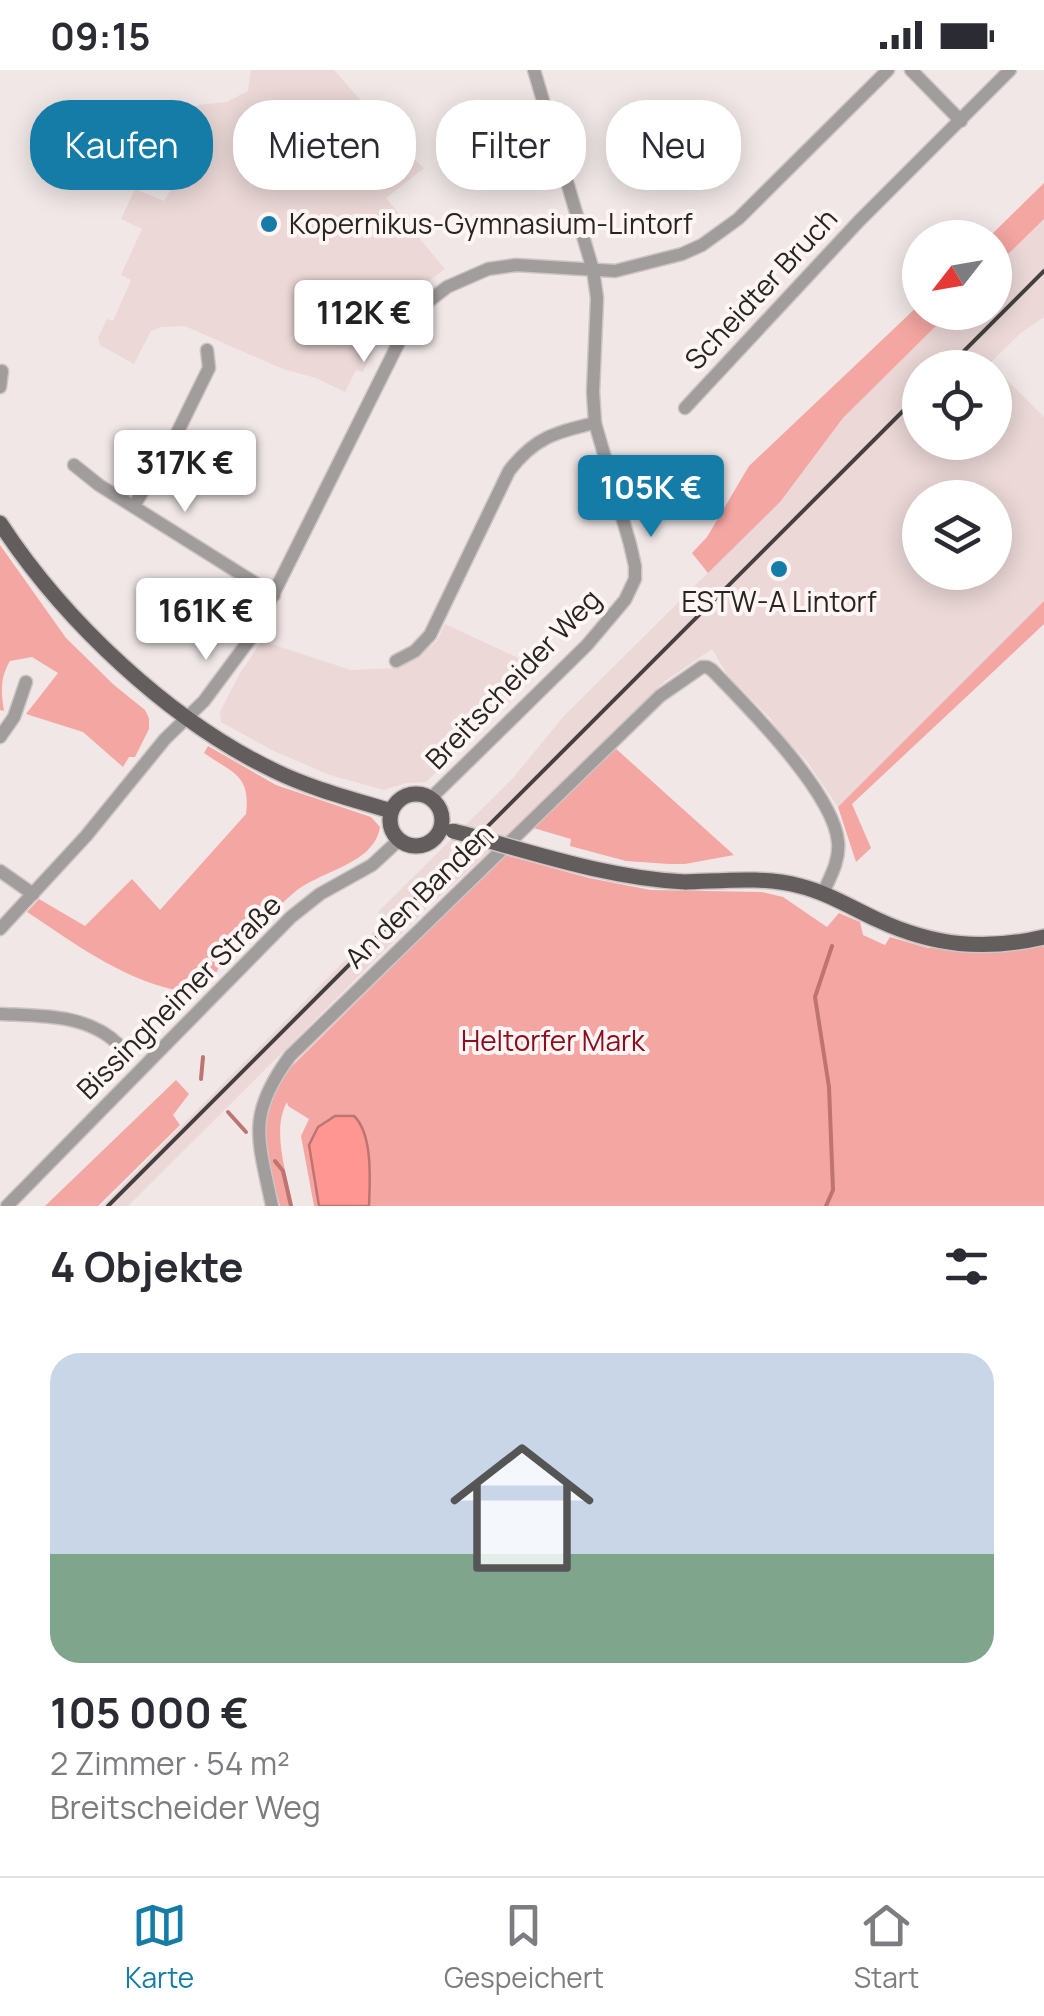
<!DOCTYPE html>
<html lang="de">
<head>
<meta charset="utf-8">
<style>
	:root { --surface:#fff; --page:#f2f2f3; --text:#2b2b33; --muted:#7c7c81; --line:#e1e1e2; --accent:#157ca7 }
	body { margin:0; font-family:Manrope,sans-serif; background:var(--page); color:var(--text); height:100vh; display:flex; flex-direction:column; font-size:38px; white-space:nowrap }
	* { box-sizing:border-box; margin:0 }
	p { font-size:32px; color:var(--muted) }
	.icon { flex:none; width:55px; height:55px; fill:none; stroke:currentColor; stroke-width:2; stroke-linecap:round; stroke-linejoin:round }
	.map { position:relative; height:1136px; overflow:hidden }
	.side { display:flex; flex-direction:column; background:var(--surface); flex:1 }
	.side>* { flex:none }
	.banner { position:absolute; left:30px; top:30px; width:985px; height:90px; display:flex; gap:20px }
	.needle { width:65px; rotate:239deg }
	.tools { position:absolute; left:902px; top:150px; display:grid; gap:20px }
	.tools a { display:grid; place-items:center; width:110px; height:110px; border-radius:50%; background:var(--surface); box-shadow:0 5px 25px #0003; font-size:50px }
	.price { position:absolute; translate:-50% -85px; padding:0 22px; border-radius:10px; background:#fff; color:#222; font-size:32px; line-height:65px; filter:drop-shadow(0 2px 5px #0008) }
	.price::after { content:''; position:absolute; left:50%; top:60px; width:30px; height:22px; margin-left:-15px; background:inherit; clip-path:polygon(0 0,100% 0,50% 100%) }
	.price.on { background:var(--accent); color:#fff }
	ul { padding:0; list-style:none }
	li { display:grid; align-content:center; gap:20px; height:530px; padding:0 50px }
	li span { display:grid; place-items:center; height:310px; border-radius:30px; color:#555 }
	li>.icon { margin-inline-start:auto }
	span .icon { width:180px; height:180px; fill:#fffc; stroke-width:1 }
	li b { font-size:42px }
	h2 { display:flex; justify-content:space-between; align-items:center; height:120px; padding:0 50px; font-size:42px }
	.pill { padding:0 35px; border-radius:40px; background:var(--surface); box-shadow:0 5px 25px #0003; font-size:35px; line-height:90px }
	.pill.on { background:var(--accent); color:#fff }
	.status { display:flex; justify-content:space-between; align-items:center; height:70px; padding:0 50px; background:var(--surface); direction:ltr }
	.status svg { height:28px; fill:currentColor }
	.menu { display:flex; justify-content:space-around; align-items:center; height:140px; border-top:2px solid var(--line); background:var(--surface); font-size:28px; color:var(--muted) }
	.menu a { display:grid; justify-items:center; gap:5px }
	.menu .on { color:var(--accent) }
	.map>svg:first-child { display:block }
</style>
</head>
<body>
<div class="status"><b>09:15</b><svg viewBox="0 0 49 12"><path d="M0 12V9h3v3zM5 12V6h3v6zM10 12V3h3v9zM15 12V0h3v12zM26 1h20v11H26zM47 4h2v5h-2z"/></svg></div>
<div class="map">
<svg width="1044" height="1136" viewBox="0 0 1044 1136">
	<rect width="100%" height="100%" fill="#f1e7e7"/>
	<g fill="#ebd8d7" fill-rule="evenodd">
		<polygon points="251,0 334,0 405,81 424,98 386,128 445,199 418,219 383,257 363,302 356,300 345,322 316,308 283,299 185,256 161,257 151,261 134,294 100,275 98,268 107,249 113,251 131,210 121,205 142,159 121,149 135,119 164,131 195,79 186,73 181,61 189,42 198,35 227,32 248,21"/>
		<path d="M1044,149v98l-22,15 -31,30 4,6h-75v74h75v-74l49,49v184l-206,206 -32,-47 -25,-25 -11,-17 -42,-42 -16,-27 -47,32 -153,150 -83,75 -301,300h-26l283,-286 -7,-8 135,-134 51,-62 215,-214 64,-84 106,-105 46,-1v-45zM920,428h75v74h-75z"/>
		<polygon points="445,554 542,599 426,712 406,713 384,720 330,705 274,681 221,652 220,642 239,605 262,571 351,600 398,598 419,587 437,571"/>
	</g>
	<g fill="#f4a6a2">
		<polygon points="1044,113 1044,149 995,197 995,168 989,167"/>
		<polygon points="920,234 920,242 949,243 843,348 780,432 708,503 692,483 707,467 749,396"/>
		<path d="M0,475l66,93 48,47 31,25 4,8v11l-14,28h-6l-6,10 -40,-35 -57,-18 32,-41 -26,-16 -22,4c-10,17 -9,30 -6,50l-4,-1z"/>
		<polygon points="1044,531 1044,554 852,734 871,778 856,792 838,737"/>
		<path d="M208,676l68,39 95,32 9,10c-6,37 -57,43 -84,64 -22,18 -41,41 -61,61l-11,-2 -7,22 -25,1 -17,17c-56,-13 -101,-47 -148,-78l12,-13 46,27 47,-47 28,31 86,-96c5,-40 -14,-41 -42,-61z"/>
		<polygon points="614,677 734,785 685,794 669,794 626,791 570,776 571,769 530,757"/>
		<path d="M505,785l84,23 62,12 111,2 21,5 44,30 12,-14 21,9 3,13 22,10 5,-8 38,11 83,-3 10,5 23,-6v262h-730l-13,-70 8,-17 -21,-13 -1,-4c-16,29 0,72 6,104h-13c-7,-28 -17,-58 -14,-87 2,-19 15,-36 24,-51z"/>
		<polygon points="176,1010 189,1024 173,1045 180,1055 98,1136 45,1136"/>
	</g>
	<path fill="#ff9691" stroke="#be7470" stroke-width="2.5" d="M335,1046h19c19,18 16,64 15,90h-50l-10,-61 9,-18z"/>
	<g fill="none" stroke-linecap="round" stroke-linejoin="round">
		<g stroke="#be7470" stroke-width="4">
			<polyline points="201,1009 203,987"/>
			<polyline points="228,1042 246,1062"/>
			<polyline points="275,1091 283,1101 291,1136"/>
			<polyline points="826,1136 833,1120 829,1017 815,927 832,876"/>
		</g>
		<g stroke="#cdc4c4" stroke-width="15">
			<g id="minor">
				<polyline points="911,0 961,51"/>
				<polyline points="0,317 2,301"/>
				<polyline points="685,338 859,151 1010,0"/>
				<polyline points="74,395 99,415 274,525"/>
				<polyline points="134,436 177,363 209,298 207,280"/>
				<path d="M396,591l19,-10 15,-16 79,-164c25,-33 46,-39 86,-48"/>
				<polyline points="0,667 14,647 26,612"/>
				<polyline points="431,728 587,575 625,530 635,509 635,496 630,474 595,353 593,322 597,228 593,200 534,0"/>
				<polyline points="0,801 33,824"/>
				<polyline points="0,859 86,766 165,669 204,631 253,565 401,268 429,231 447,217 488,199 516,195 615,201 682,184 702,175 738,149 888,0"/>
				<path d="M0,944c42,2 88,0 119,31"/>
				<polyline points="7,1136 291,847 320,824 372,795 399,770"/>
				<path d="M272,1136c-14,-68 -26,-90 18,-150l370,-360 42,-29h5l5,3c35,36 122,123 126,172 2,19 -8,35 -15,51"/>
			</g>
		</g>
		<g stroke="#cdc4c4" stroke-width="18">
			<g id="major">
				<path d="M0,453c64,98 170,198 275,248 37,18 77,28 116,40"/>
				<circle cx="416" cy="750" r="26"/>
				<path d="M685,812c38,-1 78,-6 115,4 28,7 52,22 78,34 56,26 106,31 166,17"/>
			</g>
		</g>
		<use href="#minor" stroke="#a19d9c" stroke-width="12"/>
		<use href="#major" stroke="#645d5d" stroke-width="15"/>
		<g stroke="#454141" stroke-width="4">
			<polyline points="947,298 1044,201"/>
			<polyline points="108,1136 920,324"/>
		</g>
		<g stroke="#cdc4c4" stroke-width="18" stroke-linecap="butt">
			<path id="major-bridge" d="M453,761c76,20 152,47 232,51"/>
		</g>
		<use href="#major-bridge" stroke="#645d5d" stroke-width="15"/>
	</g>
	<g fill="#157ca7" stroke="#fef5f4" stroke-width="4">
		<circle cx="269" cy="154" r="10"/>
		<circle cx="779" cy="499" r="10"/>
	</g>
	<g text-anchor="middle" stroke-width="8" stroke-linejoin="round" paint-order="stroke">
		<g font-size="28" fill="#272424" stroke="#fef5f4" text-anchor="start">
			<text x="289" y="164">Kopernikus-Gymnasium-Lintorf</text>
			<text x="779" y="542" text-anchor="middle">ESTW-A Lintorf</text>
		</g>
		<g font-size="28" fill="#272424" stroke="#fef5f4">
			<text transform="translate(761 219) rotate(-47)" y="10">Scheidter Bruch</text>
			<text transform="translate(513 609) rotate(-46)" y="10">Breitscheider Weg</text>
			<text transform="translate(419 826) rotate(-44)" y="10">An den Banden</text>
			<text transform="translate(179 927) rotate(-45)" y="10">Bissingheimer Straße</text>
		</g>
		<g font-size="28" fill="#8c0c1d" stroke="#fef5f4">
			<text x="553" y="981">Heltorfer Mark</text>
		</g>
	</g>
</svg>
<div class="tools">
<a><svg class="needle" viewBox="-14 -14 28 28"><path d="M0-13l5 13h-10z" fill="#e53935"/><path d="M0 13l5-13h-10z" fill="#7c7c81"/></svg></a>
<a><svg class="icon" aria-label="locate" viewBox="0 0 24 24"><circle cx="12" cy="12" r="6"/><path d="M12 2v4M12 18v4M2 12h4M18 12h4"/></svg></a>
<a><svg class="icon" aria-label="layers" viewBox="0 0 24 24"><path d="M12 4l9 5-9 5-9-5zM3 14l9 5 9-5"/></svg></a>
</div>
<b class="price" style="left:364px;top:295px">112K €</b>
<b class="price" style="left:185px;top:445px">317K €</b>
<b class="price on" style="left:651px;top:470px">105K €</b>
<b class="price" style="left:206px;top:593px">161K €</b>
<div class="banner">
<a class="pill on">Kaufen</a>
<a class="pill">Mieten</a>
<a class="pill">Filter</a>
<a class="pill">Neu</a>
</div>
</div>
<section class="side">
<h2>4 Objekte<svg class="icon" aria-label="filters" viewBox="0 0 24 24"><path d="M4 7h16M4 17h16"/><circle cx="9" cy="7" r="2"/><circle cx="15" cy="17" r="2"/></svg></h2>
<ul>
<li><span style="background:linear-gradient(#c9d6e8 65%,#7fa58c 0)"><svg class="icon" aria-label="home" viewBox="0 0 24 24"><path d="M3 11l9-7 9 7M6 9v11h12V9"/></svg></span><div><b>105 000 €</b><p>2 Zimmer · 54 m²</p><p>Breitscheider Weg</p></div></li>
</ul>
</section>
<nav class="menu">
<a class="on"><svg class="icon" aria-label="map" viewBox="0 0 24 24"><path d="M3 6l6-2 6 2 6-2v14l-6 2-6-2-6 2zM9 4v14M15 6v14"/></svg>Karte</a>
<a><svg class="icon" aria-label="saved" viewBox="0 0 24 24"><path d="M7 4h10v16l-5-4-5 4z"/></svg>Gespeichert</a>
<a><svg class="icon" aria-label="home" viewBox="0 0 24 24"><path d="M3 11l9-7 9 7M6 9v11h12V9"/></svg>Start</a>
</nav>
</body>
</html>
